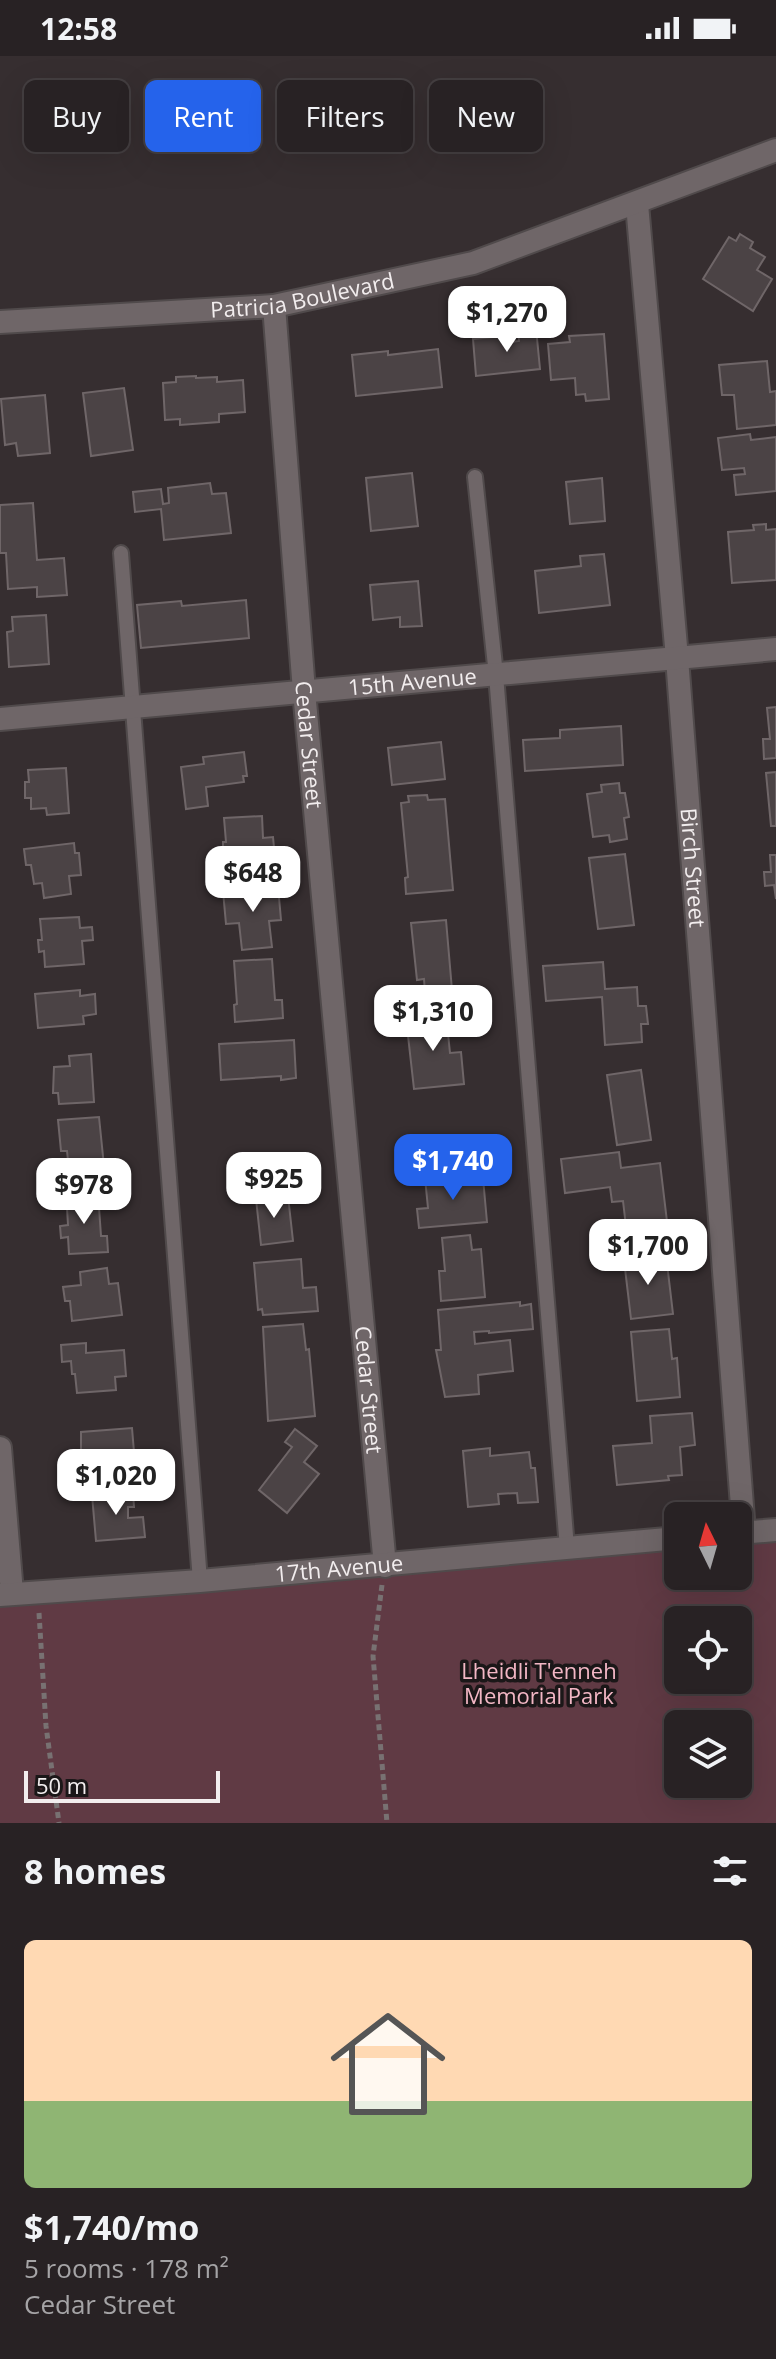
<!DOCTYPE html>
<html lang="en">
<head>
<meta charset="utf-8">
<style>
	:root { --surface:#282224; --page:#302a2c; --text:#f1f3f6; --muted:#a5a4a6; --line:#443f41; --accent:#2563eb }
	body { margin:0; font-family:"Open Sans",sans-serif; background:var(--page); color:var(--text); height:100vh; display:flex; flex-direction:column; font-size:30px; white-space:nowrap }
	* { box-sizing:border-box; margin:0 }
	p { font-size:26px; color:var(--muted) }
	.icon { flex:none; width:44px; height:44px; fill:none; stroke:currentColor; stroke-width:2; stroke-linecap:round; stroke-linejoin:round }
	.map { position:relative; height:1767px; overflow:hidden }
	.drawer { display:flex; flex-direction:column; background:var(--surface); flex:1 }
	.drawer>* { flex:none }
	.guide { position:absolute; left:24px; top:24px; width:728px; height:72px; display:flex; gap:16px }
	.needle { width:52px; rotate:355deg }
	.buttons { position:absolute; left:664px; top:1446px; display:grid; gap:16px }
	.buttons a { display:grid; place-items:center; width:88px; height:88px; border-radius:12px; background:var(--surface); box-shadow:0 8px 32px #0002,0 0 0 2px var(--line); font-size:40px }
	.scale { position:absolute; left:24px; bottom:20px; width:196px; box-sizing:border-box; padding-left:8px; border:4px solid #f2edee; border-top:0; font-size:22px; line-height:28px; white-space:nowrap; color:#f2edee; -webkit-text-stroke:6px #1b1718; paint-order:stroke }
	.price { position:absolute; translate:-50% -68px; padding:0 18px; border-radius:16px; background:#fff; color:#222; font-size:26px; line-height:52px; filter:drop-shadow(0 2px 4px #0008) }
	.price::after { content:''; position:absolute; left:50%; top:48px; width:24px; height:18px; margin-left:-12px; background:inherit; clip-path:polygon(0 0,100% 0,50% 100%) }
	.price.active { background:var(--accent); color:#fff }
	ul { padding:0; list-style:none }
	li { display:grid; align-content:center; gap:16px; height:424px; padding:0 24px }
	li+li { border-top:2px solid var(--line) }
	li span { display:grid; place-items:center; height:248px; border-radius:12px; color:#555 }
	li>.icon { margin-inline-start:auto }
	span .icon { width:144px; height:144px; fill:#fffc; stroke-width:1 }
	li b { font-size:34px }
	h2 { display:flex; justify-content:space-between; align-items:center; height:96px; padding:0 24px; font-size:34px }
	.chip { padding:0 28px; border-radius:12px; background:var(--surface); box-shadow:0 8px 32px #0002,0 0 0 2px var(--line); font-size:28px; line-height:72px }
	.chip.active { background:var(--accent); color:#fff }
	.status { display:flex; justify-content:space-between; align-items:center; height:56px; padding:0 40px; background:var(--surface); direction:ltr }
	.status svg { height:22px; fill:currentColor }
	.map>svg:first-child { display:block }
</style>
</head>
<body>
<div class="status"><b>12:58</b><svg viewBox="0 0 49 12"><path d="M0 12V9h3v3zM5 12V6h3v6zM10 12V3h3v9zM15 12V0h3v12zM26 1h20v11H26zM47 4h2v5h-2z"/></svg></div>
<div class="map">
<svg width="776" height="1767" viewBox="0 0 776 1767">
	<rect width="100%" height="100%" fill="#362e30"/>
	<path fill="#603a44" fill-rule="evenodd" d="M776,1466v301h-776v-226l678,-66v45h60v-50zM678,1564h60v60h-60zM678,1668h60v60h-60z"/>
	<g fill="#4b4345" stroke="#6f6668" stroke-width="2">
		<polygon points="740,178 753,186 750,192 765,201 757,214 772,223 753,255 703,223 729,181 736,185"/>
		<polygon points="536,272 540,313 476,320 473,283 503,280 503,287 519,285 518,273"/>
		<polygon points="604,278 609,343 586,345 585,338 576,339 575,322 551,324 548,288 570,286 569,280"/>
		<polygon points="438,293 442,331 356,340 352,299 388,295 388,299"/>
		<polygon points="767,305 770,336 776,335 776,369 737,373 734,339 722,339 719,309"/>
		<polygon points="196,320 196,322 217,321 217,326 243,324 245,356 219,358 219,366 180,369 180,363 165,364 163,327 176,326 176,321"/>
		<polygon points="124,332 133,394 91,400 83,337"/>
		<polygon points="45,339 50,397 18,400 16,387 5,389 1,343"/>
		<polygon points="750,378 751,384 776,381 776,435 736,439 734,419 745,418 744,412 722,414 718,382"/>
		<polygon points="412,417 418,470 371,475 366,422"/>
		<polygon points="602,422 605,465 570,468 566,426"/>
		<polygon points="210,427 212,438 226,437 231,477 164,484 161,453 135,456 133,436 161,433 163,448 169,447 168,432"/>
		<polygon points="33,447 37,504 64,502 67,539 37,541 37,531 8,533 6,497 0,497 0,449"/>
		<polygon points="766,468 766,474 776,473 776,524 732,527 728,476 754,474 753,469"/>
		<polygon points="604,498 610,549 539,557 535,515 581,510 580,500"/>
		<polygon points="418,525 422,570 400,571 400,561 373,564 370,529"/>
		<polygon points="246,544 249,582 141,592 137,549 181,545 182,550"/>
		<polygon points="46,559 49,608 9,611 7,576 13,575 12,561"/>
		<polygon points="776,651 776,702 764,703 763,683 770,683 767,652"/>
		<polygon points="621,670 623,709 525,715 523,684 560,682 560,674"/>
		<polygon points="441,686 445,723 392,729 388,692"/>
		<polygon points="244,696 247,720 243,720 244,726 206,731 208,750 186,753 181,711 204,708 203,701"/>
		<polygon points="66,712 69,757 47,759 46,752 31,753 31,742 25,742 25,726 29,726 28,714"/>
		<polygon points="776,716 776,770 771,770 766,717"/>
		<polygon points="619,727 620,737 625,737 629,761 624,762 627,783 610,786 609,779 593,781 587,738 602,736 601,729"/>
		<polygon points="427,739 428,744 445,743 453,834 406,838 405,822 408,821 401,747 409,746 408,740"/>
		<polygon points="262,760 263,782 273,781 276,813 229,816 228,797 223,797 223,786 226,786 224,762"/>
		<polygon points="74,787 75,797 79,797 81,819 69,820 71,838 44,842 42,827 34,828 31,809 26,809 24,793"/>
		<polygon points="625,798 634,869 598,873 589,802"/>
		<polygon points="770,799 776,799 776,843 774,829 765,830 764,816 771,816"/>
		<polygon points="278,830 281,864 269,865 272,891 242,894 239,867 226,868 223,835"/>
		<polygon points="79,861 80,872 92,871 93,884 82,885 84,908 45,911 44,895 39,896 38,884 42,884 40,863"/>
		<polygon points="446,864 452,934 425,937 424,923 417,924 411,867"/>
		<polygon points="272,903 275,944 282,944 283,962 235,966 234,949 237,948 234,905"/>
		<polygon points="603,906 605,933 637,931 638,950 646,950 648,968 641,968 642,986 605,989 602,941 546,945 543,910"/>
		<polygon points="80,934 80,940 95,938 96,958 83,960 84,968 38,972 35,938"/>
		<polygon points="446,958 450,997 461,996 464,1028 414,1033 406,962"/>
		<polygon points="294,984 296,1022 281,1024 281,1020 221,1024 219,988"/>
		<polygon points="91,998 94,1046 59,1048 58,1037 53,1037 54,1011 70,1010 69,1000"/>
		<polygon points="641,1014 651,1084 617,1089 607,1019"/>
		<polygon points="99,1061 104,1110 69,1114 67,1095 61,1095 58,1064"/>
		<polygon points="619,1096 621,1112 660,1107 668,1174 627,1179 623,1145 612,1146 610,1131 565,1137 561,1103"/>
		<polygon points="460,1119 460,1124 483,1122 487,1166 419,1172 417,1153 428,1152 425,1122"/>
		<polygon points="98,1137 101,1180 107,1180 108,1196 69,1198 68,1181 61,1182 60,1170 68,1169 67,1152 71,1152 70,1139"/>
		<polygon points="288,1140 293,1185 261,1189 256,1143"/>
		<polygon points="470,1179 472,1194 481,1193 485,1241 441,1245 439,1215 445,1215 442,1182"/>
		<polygon points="666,1199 673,1258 631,1263 624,1204"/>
		<polygon points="301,1203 303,1232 316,1231 318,1255 263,1259 262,1253 258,1254 254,1207"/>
		<polygon points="107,1212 109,1228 118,1227 122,1259 72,1265 70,1245 65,1245 63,1231 81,1229 80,1216"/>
		<polygon points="520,1246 520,1250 531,1248 533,1273 489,1277 489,1275 474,1276 475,1288 510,1284 513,1315 478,1319 479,1338 445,1341 436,1294 441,1294 438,1254"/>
		<polygon points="303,1268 306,1294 309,1293 315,1360 268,1365 263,1271"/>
		<polygon points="669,1273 672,1303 677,1302 680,1341 637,1345 631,1276"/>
		<polygon points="86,1287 86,1297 124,1294 126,1320 115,1321 116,1334 77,1337 75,1318 72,1318 71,1305 62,1306 61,1289"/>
		<polygon points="692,1357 695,1389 680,1391 682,1419 668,1420 669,1424 617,1429 613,1390 652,1387 650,1360"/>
		<polygon points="132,1372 135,1408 81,1412 81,1376"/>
		<polygon points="295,1373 317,1390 304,1406 319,1418 287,1457 259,1434 292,1391 285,1386"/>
		<polygon points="490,1392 490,1400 529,1396 531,1412 535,1412 538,1446 518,1447 517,1437 498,1438 499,1448 468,1451 463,1395"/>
		<polygon points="133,1436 134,1451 128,1451 128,1462 143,1461 145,1481 96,1485 92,1439"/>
	</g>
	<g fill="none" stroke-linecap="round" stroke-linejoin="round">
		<g stroke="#504a4b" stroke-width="18">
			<g id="service">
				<polyline points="475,421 496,619 567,1492"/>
				<polyline points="121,497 200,1525"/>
			</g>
		</g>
		<g stroke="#504a4b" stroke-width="26">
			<g id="minor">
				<path id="s1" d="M637,148l40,454 67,874"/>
				<path id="s2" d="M274,250l30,385 81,875"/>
				<path id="s3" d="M0,266l274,-16 199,-43 303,-113"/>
				<path id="s4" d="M0,663l776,-70"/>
				<polyline points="0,1392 12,1537"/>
			</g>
		</g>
		<g stroke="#504a4b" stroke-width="26">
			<g id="tertiary">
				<polyline points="738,1477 776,1474"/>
				<path id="s5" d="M0,1539l200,-14 478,-43"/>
			</g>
		</g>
		<g stroke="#787172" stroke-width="5" stroke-dasharray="6 4" stroke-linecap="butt">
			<polyline points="382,1529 373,1600 387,1767"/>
			<polyline points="39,1557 46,1670 59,1767"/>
		</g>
		<use href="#service" stroke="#6f6668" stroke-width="14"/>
		<use href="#minor" stroke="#6f6668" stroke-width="22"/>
		<use href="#tertiary" stroke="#6f6668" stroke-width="22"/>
	</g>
	<g text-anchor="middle" stroke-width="7" stroke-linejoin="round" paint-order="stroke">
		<g font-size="22" fill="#f2edee" stroke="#1b1718">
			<text dy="8" stroke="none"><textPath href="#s3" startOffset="304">Patricia Boulevard</textPath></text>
			<text dy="8" stroke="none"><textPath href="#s4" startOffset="414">15th Avenue</textPath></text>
			<text dy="8" stroke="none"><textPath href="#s2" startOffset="440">Cedar Street</textPath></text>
			<text dy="8" stroke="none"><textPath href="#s1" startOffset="666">Birch Street</textPath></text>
			<text dy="8" stroke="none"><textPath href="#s2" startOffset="1088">Cedar Street</textPath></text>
			<text dy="8" stroke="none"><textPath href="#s5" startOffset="340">17th Avenue</textPath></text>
		</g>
		<g font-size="22" fill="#f3b7c5" stroke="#1b1718">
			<text x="539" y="1623">Lheidli T'enneh<tspan x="539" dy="25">Memorial Park</tspan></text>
		</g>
	</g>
</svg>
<div class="buttons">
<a><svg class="needle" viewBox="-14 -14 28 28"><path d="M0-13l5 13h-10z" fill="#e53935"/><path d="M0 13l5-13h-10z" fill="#a5a4a6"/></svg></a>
<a><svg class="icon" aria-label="locate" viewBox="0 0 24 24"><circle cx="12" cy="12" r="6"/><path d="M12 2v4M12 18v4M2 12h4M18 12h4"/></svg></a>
<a><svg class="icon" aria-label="layers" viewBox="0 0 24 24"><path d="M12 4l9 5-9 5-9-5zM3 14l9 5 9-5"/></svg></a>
</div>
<div class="scale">50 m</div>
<b class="price" style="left:507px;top:298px">$1,270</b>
<b class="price" style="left:253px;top:858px">$648</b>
<b class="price" style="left:433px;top:997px">$1,310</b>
<b class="price active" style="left:453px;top:1146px">$1,740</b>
<b class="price" style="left:274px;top:1164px">$925</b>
<b class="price" style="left:84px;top:1170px">$978</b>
<b class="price" style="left:648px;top:1231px">$1,700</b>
<b class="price" style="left:116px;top:1461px">$1,020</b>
<div class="guide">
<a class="chip">Buy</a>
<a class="chip active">Rent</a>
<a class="chip">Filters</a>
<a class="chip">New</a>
</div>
</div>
<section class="drawer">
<h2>8 homes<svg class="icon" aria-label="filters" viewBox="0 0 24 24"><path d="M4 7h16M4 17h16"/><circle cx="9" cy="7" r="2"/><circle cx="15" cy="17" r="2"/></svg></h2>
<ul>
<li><span style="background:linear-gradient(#ffd9b3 65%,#8fb573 0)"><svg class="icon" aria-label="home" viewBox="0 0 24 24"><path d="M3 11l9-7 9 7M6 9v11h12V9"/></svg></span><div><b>$1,740/mo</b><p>5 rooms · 178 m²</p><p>Cedar Street</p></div></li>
</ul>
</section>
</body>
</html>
